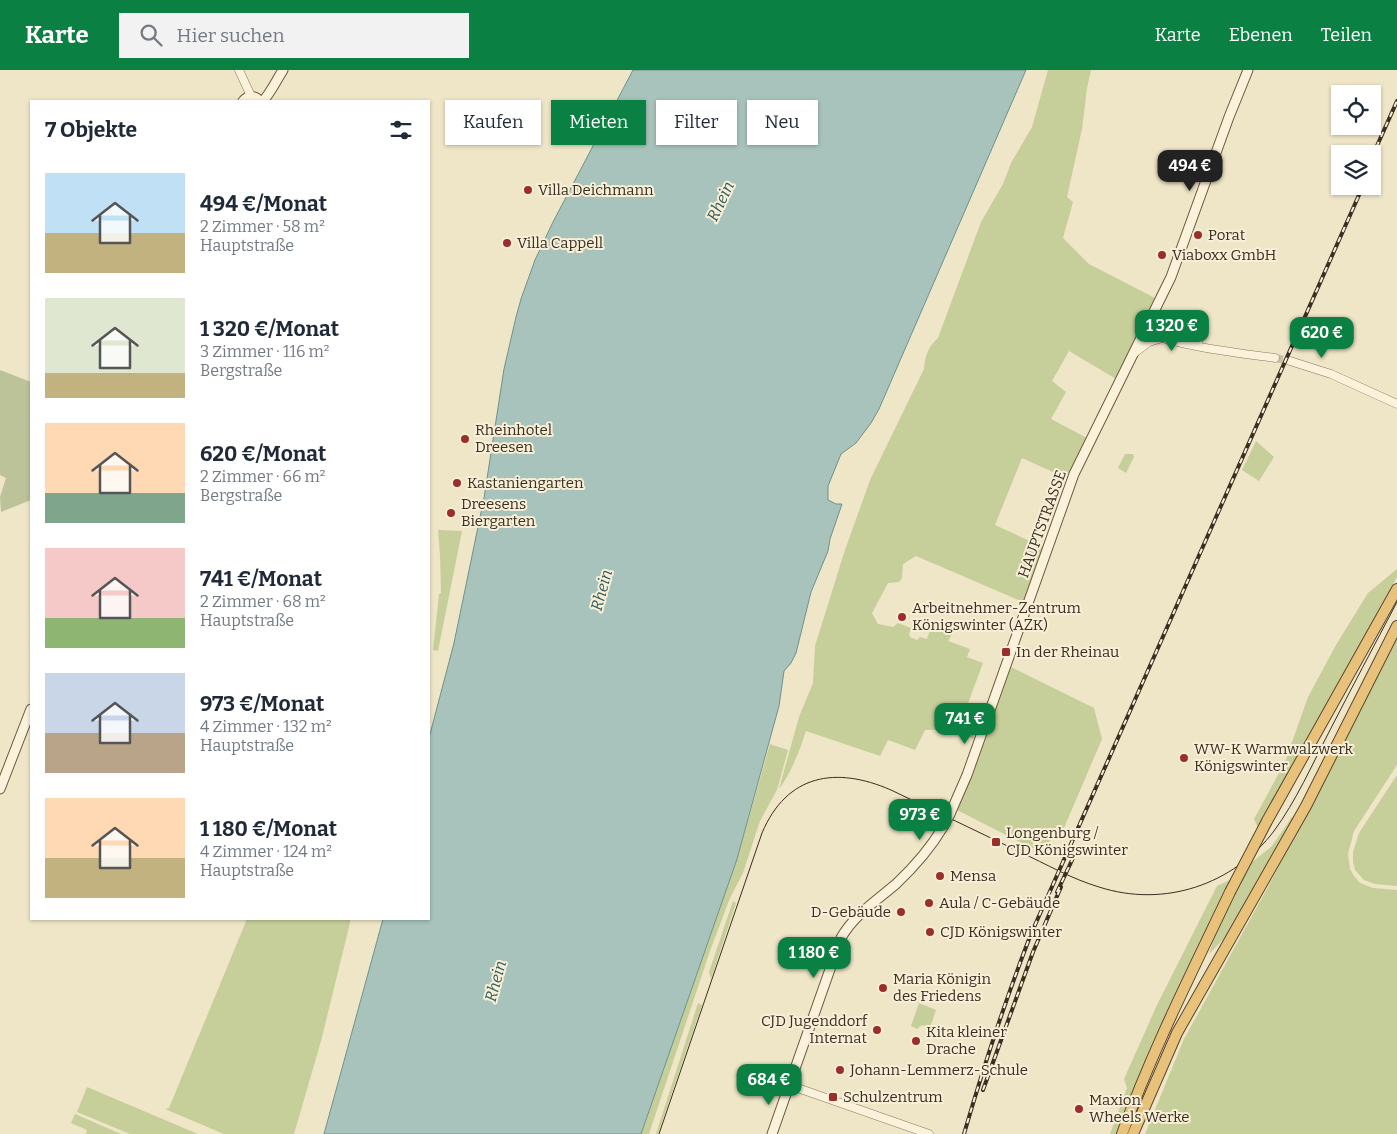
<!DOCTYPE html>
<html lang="de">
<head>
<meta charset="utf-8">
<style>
	:root { --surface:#fff; --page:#f2f2f3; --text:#1f2937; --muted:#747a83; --accent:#0b8043 }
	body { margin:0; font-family:Bitter,serif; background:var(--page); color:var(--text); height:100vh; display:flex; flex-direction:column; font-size:19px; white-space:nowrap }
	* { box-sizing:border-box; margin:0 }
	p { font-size:16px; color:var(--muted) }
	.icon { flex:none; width:28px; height:28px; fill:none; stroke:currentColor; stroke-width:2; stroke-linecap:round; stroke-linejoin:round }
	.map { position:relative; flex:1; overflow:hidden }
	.panel { position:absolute; left:30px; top:30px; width:400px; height:820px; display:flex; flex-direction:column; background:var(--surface); border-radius:0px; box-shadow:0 1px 4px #0004 }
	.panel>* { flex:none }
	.hud { position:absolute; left:445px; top:30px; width:475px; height:45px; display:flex; gap:10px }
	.buttons { position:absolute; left:1331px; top:15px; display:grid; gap:10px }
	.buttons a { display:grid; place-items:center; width:50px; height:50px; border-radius:0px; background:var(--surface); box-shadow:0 1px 4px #0004; font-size:25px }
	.price { position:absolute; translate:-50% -42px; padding:0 11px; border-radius:10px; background:var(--accent); color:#fff; font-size:16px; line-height:32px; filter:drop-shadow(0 1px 2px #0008) }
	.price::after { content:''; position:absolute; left:50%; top:30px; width:15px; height:11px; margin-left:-8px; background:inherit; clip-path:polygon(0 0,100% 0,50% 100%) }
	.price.selected { background:#222; color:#fff }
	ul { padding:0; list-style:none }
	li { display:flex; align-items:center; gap:15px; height:125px; padding:0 15px }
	li span { display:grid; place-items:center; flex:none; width:140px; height:100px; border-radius:0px; color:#555 }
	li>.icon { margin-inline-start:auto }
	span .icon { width:60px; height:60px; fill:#fffc; stroke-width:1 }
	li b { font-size:21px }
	h2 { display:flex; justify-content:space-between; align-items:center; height:60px; padding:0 15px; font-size:21px }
	.tag { padding:0 18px; border-radius:0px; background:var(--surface); box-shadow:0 1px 4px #0004; font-size:18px; line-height:45px }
	.tag.selected { background:var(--accent); color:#fff }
	header { display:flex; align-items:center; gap:30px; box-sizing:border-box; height:70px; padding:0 25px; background:var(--accent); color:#fff }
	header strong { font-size:24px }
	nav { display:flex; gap:28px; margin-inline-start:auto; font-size:18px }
	.search { width:350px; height:45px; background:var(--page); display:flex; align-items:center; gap:12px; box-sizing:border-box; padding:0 18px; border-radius:0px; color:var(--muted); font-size:19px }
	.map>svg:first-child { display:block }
</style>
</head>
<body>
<header>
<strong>Karte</strong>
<div class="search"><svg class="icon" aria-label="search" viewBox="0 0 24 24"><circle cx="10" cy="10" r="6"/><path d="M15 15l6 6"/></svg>Hier suchen</div>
<nav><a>Karte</a><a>Ebenen</a><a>Teilen</a></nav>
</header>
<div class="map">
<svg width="1397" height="1064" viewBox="0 0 1397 1064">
	<rect width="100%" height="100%" fill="#efe5c7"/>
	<g fill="#c6ce9a">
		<path d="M1048,0h43l-4,18 -5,41 -15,68 6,5 -10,36 26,26 66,34 -39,81 -47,-28 -17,30 14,11 -15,27 36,19 -21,40 -44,-20 -27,67 48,22 -20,55 -107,-46 -13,8 -1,14 -3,4 -11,1 -16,30 6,11 15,3 5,-4 13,5 -2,6 1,3 7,3 3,-3 7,2 5,-14 21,7 -5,9 22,8 -3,8 16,6 -16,43 15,6 -9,27 -24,-10 -24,1 -10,20 -27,-10 -8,16 -74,-25c-7,21 -14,40 -27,58l20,-72 14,-34 2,-37 29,-93 26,-73 54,-111c1,-13 4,-22 14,-31l43,-116 22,-38 8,-21 21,-36z"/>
		<polygon points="1256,371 1274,387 1259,411 1242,400"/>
		<polygon points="1125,384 1133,384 1134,387 1126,403 1118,398"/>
		<polygon points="438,460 462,461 438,581 433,580 439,524 441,523 440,485"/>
		<polygon points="1397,499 1397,507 1258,758 1254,749 1285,692 1308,627 1336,575 1368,523"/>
		<polygon points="1397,568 1397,695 1354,761 1348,784 1350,799 1354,806 1360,813 1373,818 1397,820 1397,1064 1145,1064 1184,969 1268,817"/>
		<polygon points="1011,597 1094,638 1102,669 1064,758 1042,778 1032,778 957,740 970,710"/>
		<polygon points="770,674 788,680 777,720 760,751 743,803 730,828 710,881 649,1064 641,1064 737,789"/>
		<polygon points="1397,705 1397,816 1375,814 1364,810 1355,800 1353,792 1353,782 1359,763"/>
		<polygon points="1294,746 1232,860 1209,884 1217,859 1251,793 1272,776 1292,747"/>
		<polygon points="1232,809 1159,959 1117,1064 1110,1064 1127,1018 1124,1009 1157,935 1217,816"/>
		<polygon points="733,831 736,833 711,909 709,902"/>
		<polygon points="247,849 350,850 350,853 321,971 294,1064 224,1064 165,1039 169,1038"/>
		<polygon points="698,933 702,935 658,1064 656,1064"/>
		<polygon points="919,933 936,940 930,958 922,955 917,959 911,956"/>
		<polygon points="87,1017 198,1064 130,1064 77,1042"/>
		<polygon points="75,1044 121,1064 86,1064 87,1060 71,1053"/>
	</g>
	<polygon fill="#bcc399" points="0,300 31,312 31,430 1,442 0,427 6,408 0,405"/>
	<polygon fill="#a8c3bc" stroke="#6e928b" points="633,0 1026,0 879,339 871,353 856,373 841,384 828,416 828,430 836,434 842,434 830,469 828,481 811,522 796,583 791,593 784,601 779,636 737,789 641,1064 324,1064 383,849 429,849 429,668 454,573 484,428 504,299 516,247 521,229 535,190 553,152"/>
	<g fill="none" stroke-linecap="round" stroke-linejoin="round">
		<polyline stroke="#cbc0a6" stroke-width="8" stroke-dasharray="8 4" stroke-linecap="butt" points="1275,288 1290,291"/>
		<g stroke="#8c775c" stroke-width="9">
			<g id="tertiary">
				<polyline points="239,0 251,26"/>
				<polyline points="1149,252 1198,272"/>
				<path d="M1144,262c41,15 87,20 131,26"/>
				<polyline points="1133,284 1149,272 1162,268"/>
				<polyline points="1290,291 1331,304 1397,334"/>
				<polyline points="789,1015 929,1064"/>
			</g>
		</g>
		<g stroke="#6e583f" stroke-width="11">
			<g id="secondary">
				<path d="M243,31c5,-6 12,-6 17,0"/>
				<path d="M263,31c8,-9 13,-20 20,-31"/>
				<polyline points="0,719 31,639"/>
				<polyline points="950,744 967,705 1074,404 1171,207 1229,47 1248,0"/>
				<path d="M772,1064l69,-196c13,-23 35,-37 55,-54 18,-17 34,-35 47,-57"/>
			</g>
		</g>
		<g stroke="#5a4530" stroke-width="12">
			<g id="trunk">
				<polyline points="1267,751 1397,519"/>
				<path d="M1122,1064c30,-83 70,-162 108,-242"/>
				<polyline points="1133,1064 1177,963 1306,736 1397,556"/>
			</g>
		</g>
		<use href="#tertiary" stroke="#faf2db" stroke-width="8"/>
		<use href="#secondary" stroke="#faf2db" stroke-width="9"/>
		<use href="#trunk" stroke="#e8c27b" stroke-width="10"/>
		<path stroke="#3c2e20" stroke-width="1" d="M659,1064l103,-301c25,-59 74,-67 129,-43 43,21 86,41 129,62 26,12 52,27 79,35 65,21 134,-2 175,-56 22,-30 38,-66 55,-99 22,-43 45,-86 68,-130"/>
		<g stroke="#3c2e20" stroke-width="4">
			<g id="rail">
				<polyline points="1372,87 1397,31"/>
				<polyline points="1057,822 1074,786"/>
				<polyline points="983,1020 1033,882 1061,817"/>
				<path d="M964,1064c20,-69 41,-133 67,-200l332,-748"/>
			</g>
		</g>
		<use href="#rail" stroke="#f7efd7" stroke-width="2" stroke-dasharray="5.5" stroke-linecap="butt"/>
		<g stroke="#6e583f" stroke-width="11" stroke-linecap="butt">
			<polyline id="secondary-bridge" points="943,757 950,744"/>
		</g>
		<g stroke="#5a4530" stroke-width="12" stroke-linecap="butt">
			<polyline id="trunk-bridge" points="1230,822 1267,751"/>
		</g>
		<use href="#secondary-bridge" stroke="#faf2db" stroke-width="9"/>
		<use href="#trunk-bridge" stroke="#e8c27b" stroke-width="10"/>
	</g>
	<g fill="#9c2e2a" stroke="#f7efd7" stroke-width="2">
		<circle cx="528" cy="120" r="5"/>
		<circle cx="1198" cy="165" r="5"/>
		<circle cx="507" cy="173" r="5"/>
		<circle cx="1162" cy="185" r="5"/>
		<circle cx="465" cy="369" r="5"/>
		<circle cx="457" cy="413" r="5"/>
		<circle cx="451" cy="443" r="5"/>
		<circle cx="902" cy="547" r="5"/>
		<rect x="1001" y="577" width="10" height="10" rx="2.5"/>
		<circle cx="1184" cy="688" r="5"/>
		<rect x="991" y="767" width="10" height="10" rx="2.5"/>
		<circle cx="940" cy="806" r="5"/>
		<circle cx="929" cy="833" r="5"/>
		<circle cx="901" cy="842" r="5"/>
		<circle cx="930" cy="862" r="5"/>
		<circle cx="883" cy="918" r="5"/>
		<circle cx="877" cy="960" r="5"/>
		<circle cx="916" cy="971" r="5"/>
		<circle cx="840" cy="1000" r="5"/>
		<rect x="828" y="1022" width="10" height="10" rx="2.5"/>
		<circle cx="1079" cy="1039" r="5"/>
	</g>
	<g text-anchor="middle" stroke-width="4" stroke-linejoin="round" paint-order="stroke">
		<g font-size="15" fill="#3c2e20" stroke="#f7efd7" text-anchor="start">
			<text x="538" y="125">Villa Deichmann</text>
			<text x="1208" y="170">Porat</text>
			<text x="517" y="178">Villa Cappell</text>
			<text x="1172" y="190">Viaboxx GmbH</text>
			<text x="475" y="365">Rheinhotel<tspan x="475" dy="17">Dreesen</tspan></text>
			<text x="467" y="418">Kastaniengarten</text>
			<text x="461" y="439">Dreesens<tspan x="461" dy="17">Biergarten</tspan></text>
			<text x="912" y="543">Arbeitnehmer-Zentrum<tspan x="912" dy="17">Königswinter (AZK)</tspan></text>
			<text x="1016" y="587">In der Rheinau</text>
			<text x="1194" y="684">WW-K Warmwalzwerk<tspan x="1194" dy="17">Königswinter</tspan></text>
			<text x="1006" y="768">Longenburg /<tspan x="1006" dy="17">CJD Königswinter</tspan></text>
			<text x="950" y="811">Mensa</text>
			<text x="939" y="838">Aula / C-Gebäude</text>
			<text x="891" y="847" text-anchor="end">D-Gebäude</text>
			<text x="940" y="867">CJD Königswinter</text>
			<text x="893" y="914">Maria Königin<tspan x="893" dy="17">des Friedens</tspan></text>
			<text x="867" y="956" text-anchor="end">CJD Jugenddorf<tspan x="867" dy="17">Internat</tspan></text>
			<text x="926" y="967">Kita kleiner<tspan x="926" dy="17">Drache</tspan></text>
			<text x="850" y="1005">Johann-Lemmerz-Schule</text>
			<text x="843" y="1032">Schulzentrum</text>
			<text x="1089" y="1035">Maxion<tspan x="1089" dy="17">Wheels Werke</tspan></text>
		</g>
		<g font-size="15" fill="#3c2e20" stroke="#f7efd7">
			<text transform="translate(1042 454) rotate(-70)" y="5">HAUPTSTRASSE</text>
		</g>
		<g font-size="16" font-style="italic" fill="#2f5c5b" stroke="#f7efd7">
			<text transform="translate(720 131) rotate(-64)" y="6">Rhein</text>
			<text transform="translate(601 520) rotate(-75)" y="6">Rhein</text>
			<text transform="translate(495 911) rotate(-75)" y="6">Rhein</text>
		</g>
	</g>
</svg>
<div class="buttons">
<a><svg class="icon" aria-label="locate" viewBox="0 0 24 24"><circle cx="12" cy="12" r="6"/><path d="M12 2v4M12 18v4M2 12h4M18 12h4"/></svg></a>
<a><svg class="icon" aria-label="layers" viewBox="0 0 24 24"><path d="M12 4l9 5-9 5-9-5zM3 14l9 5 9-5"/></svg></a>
</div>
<b class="price selected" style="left:1190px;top:122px">494 €</b>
<b class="price" style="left:1172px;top:282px">1 320 €</b>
<b class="price" style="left:1322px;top:289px">620 €</b>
<b class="price" style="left:965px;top:675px">741 €</b>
<b class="price" style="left:920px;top:771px">973 €</b>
<b class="price" style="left:814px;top:909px">1 180 €</b>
<b class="price" style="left:769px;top:1036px">684 €</b>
<div class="hud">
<a class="tag">Kaufen</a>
<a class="tag selected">Mieten</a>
<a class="tag">Filter</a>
<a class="tag">Neu</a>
</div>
<section class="panel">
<h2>7 Objekte<svg class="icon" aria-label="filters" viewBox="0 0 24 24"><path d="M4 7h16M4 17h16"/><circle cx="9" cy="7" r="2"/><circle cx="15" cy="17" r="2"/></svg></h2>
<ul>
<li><span style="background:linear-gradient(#bfe0f5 60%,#c2b280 0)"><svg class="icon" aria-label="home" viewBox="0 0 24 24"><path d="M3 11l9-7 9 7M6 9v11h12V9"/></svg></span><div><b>494 €/Monat</b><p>2 Zimmer · 58 m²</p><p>Hauptstraße</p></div></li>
<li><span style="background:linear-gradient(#dfe7d0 75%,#c2b280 0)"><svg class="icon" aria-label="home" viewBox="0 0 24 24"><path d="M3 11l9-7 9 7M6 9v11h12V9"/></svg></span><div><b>1 320 €/Monat</b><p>3 Zimmer · 116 m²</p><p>Bergstraße</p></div></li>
<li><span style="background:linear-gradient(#ffd9b3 70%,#7fa58c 0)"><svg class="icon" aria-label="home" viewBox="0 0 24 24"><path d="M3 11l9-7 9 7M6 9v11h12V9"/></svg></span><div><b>620 €/Monat</b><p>2 Zimmer · 66 m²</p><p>Bergstraße</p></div></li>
<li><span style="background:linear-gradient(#f6c9c9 70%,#8fb573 0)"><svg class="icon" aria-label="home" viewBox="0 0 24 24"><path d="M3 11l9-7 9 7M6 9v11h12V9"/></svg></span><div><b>741 €/Monat</b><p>2 Zimmer · 68 m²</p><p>Hauptstraße</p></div></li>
<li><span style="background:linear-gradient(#c9d6e8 60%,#b9a48a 0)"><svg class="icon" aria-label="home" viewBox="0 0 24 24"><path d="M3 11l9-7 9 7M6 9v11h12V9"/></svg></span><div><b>973 €/Monat</b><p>4 Zimmer · 132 m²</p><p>Hauptstraße</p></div></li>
<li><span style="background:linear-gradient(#ffd9b3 60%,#c2b280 0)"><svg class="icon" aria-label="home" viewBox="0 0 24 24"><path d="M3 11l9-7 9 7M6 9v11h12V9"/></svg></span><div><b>1 180 €/Monat</b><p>4 Zimmer · 124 m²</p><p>Hauptstraße</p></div></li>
</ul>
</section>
</div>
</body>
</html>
